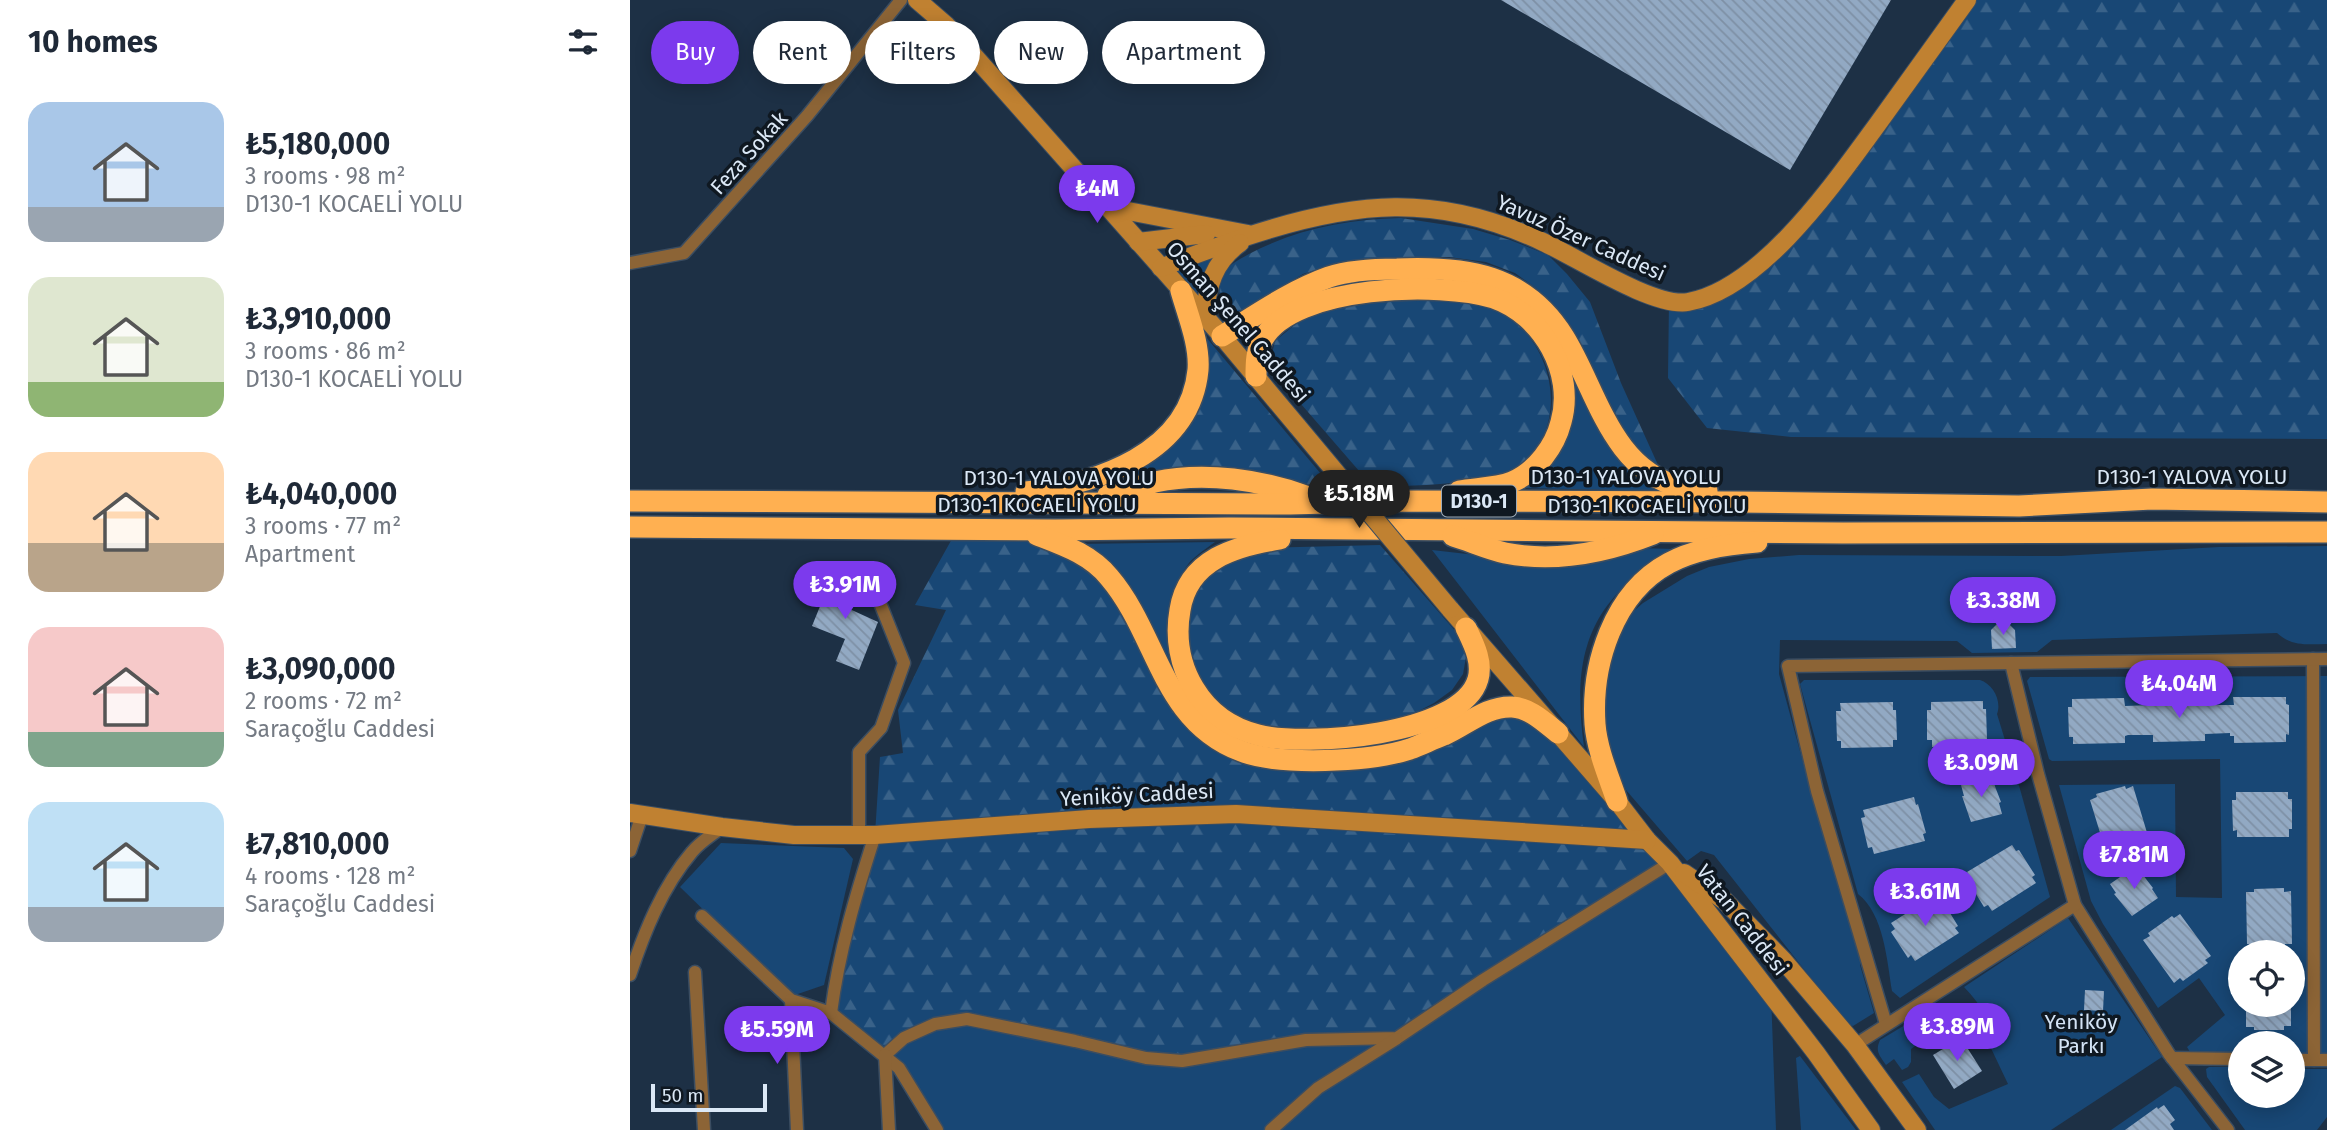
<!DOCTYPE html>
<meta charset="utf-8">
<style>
:root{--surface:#fff;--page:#f2f2f3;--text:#1f2937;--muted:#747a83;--accent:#7c3aed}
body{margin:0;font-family:"Fira Sans",sans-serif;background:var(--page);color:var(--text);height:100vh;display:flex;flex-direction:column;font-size:26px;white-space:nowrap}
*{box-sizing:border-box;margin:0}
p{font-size:23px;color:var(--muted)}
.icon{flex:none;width:38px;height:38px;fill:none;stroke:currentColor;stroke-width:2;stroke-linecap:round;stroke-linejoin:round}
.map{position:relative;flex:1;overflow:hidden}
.details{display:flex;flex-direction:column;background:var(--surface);width:630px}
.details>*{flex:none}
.hud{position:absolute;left:21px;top:21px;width:665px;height:63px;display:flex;gap:14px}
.fabs{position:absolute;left:1598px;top:940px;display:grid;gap:14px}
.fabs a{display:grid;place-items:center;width:77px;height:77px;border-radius:50%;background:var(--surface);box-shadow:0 4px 18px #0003;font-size:35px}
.scale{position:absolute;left:21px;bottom:18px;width:116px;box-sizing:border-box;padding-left:7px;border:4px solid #dbe8f6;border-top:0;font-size:19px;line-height:24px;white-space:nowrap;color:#dbe8f6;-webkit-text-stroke:5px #0f1821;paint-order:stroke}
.price{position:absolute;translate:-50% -60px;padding:0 16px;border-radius:24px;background:var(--accent);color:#fff;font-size:23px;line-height:46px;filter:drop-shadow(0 2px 4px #0008)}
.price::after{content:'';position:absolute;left:50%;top:42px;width:21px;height:16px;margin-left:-10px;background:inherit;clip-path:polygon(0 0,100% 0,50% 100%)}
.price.selected{background:#222;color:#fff}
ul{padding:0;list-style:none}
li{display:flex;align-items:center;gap:21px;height:175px;padding:0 28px}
li span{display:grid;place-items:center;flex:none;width:196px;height:140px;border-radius:21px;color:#555}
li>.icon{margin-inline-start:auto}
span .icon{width:84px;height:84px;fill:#fffc;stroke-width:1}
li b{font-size:30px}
h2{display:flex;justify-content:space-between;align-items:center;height:84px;padding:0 28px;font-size:30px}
.chip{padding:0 24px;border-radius:32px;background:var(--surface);box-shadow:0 4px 18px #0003;font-size:24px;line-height:63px}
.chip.selected{background:var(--accent);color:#fff}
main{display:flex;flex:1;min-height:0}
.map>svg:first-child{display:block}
</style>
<main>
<section class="details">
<h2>10 homes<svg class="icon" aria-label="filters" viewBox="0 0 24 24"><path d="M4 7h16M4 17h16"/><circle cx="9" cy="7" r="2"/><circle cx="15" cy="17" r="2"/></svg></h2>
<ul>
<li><span style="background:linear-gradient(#a9c7e8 75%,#9aa5b1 0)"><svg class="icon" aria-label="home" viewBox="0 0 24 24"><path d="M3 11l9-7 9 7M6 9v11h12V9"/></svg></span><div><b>₺5,180,000</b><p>3 rooms · 98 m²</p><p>D130-1 KOCAELİ YOLU</p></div></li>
<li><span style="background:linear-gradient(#dfe7d0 75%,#8fb573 0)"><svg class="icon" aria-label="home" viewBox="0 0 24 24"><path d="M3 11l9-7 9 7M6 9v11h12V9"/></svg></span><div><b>₺3,910,000</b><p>3 rooms · 86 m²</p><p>D130-1 KOCAELİ YOLU</p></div></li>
<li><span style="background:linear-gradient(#ffd9b3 65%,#b9a48a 0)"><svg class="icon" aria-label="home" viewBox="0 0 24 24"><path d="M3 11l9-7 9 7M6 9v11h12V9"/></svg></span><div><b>₺4,040,000</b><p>3 rooms · 77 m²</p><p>Apartment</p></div></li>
<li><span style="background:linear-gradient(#f6c9c9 75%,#7fa58c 0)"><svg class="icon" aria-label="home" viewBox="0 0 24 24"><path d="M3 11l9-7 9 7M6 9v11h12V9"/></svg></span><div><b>₺3,090,000</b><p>2 rooms · 72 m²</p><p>Saraçoğlu Caddesi</p></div></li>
<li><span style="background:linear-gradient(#bfe0f5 75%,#9aa5b1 0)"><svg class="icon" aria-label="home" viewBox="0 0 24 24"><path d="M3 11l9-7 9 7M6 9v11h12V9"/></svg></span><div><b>₺7,810,000</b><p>4 rooms · 128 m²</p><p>Saraçoğlu Caddesi</p></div></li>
</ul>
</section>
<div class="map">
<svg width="1697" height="1130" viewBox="0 0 1697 1130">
<defs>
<pattern id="forest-firs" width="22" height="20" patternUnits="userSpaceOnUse" patternTransform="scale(1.75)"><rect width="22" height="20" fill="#184775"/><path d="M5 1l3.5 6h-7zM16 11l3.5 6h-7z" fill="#396289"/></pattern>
<pattern id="building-back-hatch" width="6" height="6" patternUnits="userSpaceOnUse" patternTransform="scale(1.75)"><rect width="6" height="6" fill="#92a9c3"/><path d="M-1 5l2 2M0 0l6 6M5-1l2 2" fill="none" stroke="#7e90a5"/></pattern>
</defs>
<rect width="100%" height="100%" fill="#1d3045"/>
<g fill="#184775" fill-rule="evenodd">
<path d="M583,255L585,257C576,269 573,286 566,294L547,270Z"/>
<path d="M932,350L997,465L1030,491L891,488L924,455Z"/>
<path d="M585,542C577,548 566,555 559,563C537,592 533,631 541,665L447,544Z"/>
<path d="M1697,546V644C1678,644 1662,647 1647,633L1422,640L1407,652L1342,653L1327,641L1150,640L1149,674L1182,795L1232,953L1230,965L1244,1013L1223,1026L1217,1024L1084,855L1071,851L1057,861L996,790L983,761L972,730L975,664L999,615L1013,603L1057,576L1079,567L1119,559L1169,555L1431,556L1589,547Z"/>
<path d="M1006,548L1046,549C960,598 941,651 954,747L802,550L925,564Z"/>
<path d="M1697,676V1055L1663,1054L1662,1043H1610V1053L1560,1052L1557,1047L1595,1015L1569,978L1528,1008L1473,924L1461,901L1429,785L1545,784L1546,897L1592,898L1590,759L1422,761L1419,759L1397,681L1400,677ZM1610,952H1662V1004H1610Z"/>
<path d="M1174,680H1350C1363,684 1372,701 1367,714L1390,789L1420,897L1270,998L1262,991C1257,961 1254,914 1228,894L1170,684Z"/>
<path d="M91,843L214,848L223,859L194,985L162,996L50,887Z"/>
<path d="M1040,863L1141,994L1146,1130H307L255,1055L305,1024Z"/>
<path d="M1438,918L1532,1057L1421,1130H1305L1272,1082L1289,1074L1304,1097L1319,1109L1378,1084L1359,1044L1368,1039C1359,1020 1349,1002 1334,987Z"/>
<path d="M1307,1006L1313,1019L1311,1027L1281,1049V1062L1278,1067L1272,1070L1264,1059L1256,1065C1249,1055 1245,1051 1250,1040Z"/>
<path d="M1170,1056L1226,1130H1171L1166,1058Z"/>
<path d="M1579,1067H1610V1096H1662L1663,1069H1697V1117L1687,1130H1615L1577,1077L1576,1069Z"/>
<path d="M1545,1086L1550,1088L1582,1130H1481Z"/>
</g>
<g fill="url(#forest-firs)">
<path d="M1337,0H1697V439L1161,437L1077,428L1038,378L1039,302H1057L1138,257Z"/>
<path d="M771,218L843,229L880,240L918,255L937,274L960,302L991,383L1028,465L1012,455L994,437L934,318L907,289L885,273L856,262L819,257H778L707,263L673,274L609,313L600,311L589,300C590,293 589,284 591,278C595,266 609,260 619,254C667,229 717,219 771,218Z"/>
<path d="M820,298C842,303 866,306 884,321C932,361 937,444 876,474C869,478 858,478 850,479C815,485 779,486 743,487L639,367L645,341L672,319L728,300Z"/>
<path d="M575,336L696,480L698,485L685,486L639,478L457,488L547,438L563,419L569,393Z"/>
<path d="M327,530H395L463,561L523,656L612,752L737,757L896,709L1040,863L767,1038H728L552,1061L368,1026L305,1024L255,1055L201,1013L245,835L250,757L273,753L268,710L316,610L285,605Z"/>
<path d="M750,545L827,633L836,657L833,674L822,690L804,703L779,716L745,725L665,729L630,725L600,713L577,689L564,669L557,643L562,592L580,571L635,548Z"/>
</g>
<g fill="url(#building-back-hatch)">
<path d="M871,0H1261L1160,170Z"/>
<path d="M206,567L226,575L213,606L248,622L229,670L206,661L215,639L182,626Z"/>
<path d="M1368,623H1378L1385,630L1386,648L1362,649L1361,630Z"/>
<path d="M1574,696V704L1577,705H1604L1603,697H1656V704L1659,705V735L1656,734V742L1604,743V736H1600V733L1575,734V741L1523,742V735H1498L1495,736V743L1443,744V737H1439L1438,707H1442V699L1494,698L1495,706L1522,705V697Z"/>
<path d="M1353,701V709H1356L1357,739H1354V746L1302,747V740H1297V710H1301V702Z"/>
<path d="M1263,702V710H1266L1267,740H1263V747L1211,748V741H1207L1206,711H1211L1210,703Z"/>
<path d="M1361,776L1371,802L1369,803L1372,814L1341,822L1332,796H1334L1331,785Z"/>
<path d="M1495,786L1496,789L1503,786L1518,836L1512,838L1513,842L1483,851L1482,847L1475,849L1460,800L1467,797L1466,794Z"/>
<path d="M1606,792H1658V799H1662V829H1659V837H1607V830L1603,831L1602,800H1606Z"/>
<path d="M1284,797L1286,805L1288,804L1296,833L1293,834L1295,841L1244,854L1242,847L1238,848L1231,818L1235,817L1233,810Z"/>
<path d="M1382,845L1386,851L1389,850L1405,875L1402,877L1406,883L1362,911L1358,905L1354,907L1338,881L1342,879L1337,872Z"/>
<path d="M1506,866L1523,888L1522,889L1528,898L1502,916L1484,894L1486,893L1480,884Z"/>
<path d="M1654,888V892L1661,891L1662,944H1655V948H1624V944H1617L1616,892H1624V889Z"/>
<path d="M1305,895L1309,902L1312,900L1328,926L1325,928L1329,933L1285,961L1281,955L1278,958L1261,932L1265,929L1261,923Z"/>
<path d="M1550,914L1581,956L1575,960L1578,963L1553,981L1550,978L1544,983L1513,940L1520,936L1518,933L1542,916L1544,918Z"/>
<path d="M1455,990L1474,991L1473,1011L1454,1010Z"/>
<path d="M1616,1004H1654V1007H1661V1026H1654V1030H1624V1027H1616Z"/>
<path d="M1331,1038L1352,1071L1324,1089L1303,1055Z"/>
<path d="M1534,1105L1545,1120L1540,1124L1544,1130H1495L1527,1107L1528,1109Z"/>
</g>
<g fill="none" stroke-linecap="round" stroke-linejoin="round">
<defs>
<g id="street">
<path d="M0,263L54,253L177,116L271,0"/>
<path d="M1683,659L1684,1060"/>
<path d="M1381,663L1408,774L1445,905L1539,1054L1598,1130"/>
<path d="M229,835V752L251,728L274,663L246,593"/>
<path d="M0,851L12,815"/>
<path d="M72,916L161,1000L201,1013L269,1068L307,1130"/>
<path d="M65,972L74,1130"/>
<path d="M0,975C14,933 32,887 62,852C70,842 82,835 92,827"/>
<path d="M161,1000L167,1130"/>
<path d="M201,1013C209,951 226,894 245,835"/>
<path d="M1256,1024L1187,791L1158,666L1697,659"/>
<path d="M1225,1045L1445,905"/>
<path d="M255,1055L274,1038L305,1024L337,1019L445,1041L516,1058L552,1061L676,1040L767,1038L853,980L1040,863"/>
<path d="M255,1055L259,1130"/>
<path d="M1542,1058L1610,1059"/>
<path d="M1662,1060H1697"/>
<path d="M641,1130L688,1088L766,1039"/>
</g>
<g id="secondary">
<path d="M287,0L316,25L338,49L592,336L668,427"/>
<path d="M477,207L618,234"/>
<path d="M508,242L576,234"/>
<path d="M531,268C559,256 587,247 615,237C723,201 807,192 913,242C946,257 1024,308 1058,302C1132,289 1205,182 1247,125C1277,83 1307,42 1337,0"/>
<path d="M574,316C578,286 583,262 610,243"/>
<path d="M820,609L987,801L1017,840L1040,863L1186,1053L1241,1130"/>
<path d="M0,813L92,827L164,835H245L459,819L606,814L1017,840"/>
<path d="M1054,873L1095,901L1153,960L1225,1045L1287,1130"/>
</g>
<g id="highway">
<path d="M592,336C626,315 660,291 699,277C720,270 745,269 767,269C836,266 895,274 934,337C967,390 981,470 1051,487C1059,489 1068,489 1077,491"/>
<path d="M626,376C626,364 626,350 633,339C663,285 811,281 864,298C913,315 945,373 931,422C925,446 906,472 882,482C867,488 846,488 829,491"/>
<path d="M396,492C466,484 560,454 568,370C570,344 558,316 551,291"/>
<path d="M478,495C493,492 509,486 525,482C575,471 632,480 679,497"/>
<path d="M0,501L660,504L772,501L1107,502L1389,506L1522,499L1697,502"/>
<path d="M0,527L425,530L599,528L1213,533L1697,532"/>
<path d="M407,535C433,545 460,554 479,577C528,634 531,721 611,751C649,766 741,762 780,749C791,745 803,739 814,735C837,725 856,706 882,707C900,708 914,722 928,733"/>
<path d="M823,536C840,541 857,549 875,553C925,563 975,553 1023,534"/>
<path d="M650,539C606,546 558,559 550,610C540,666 571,721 628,735C675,747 832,736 848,679C853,661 843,643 836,628"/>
<path d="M987,801C979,777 967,750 965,724C961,665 983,593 1039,563C1065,549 1099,544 1127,542"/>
</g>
</defs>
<use href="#street" stroke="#3b4d61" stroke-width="15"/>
<use href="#secondary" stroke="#3b4d61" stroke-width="20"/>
<use href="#highway" stroke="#3b4d61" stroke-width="24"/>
<use href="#street" stroke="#8c6436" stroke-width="12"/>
<use href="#secondary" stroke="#c08131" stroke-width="18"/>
<use href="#highway" stroke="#ffb051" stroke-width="21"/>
<defs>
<path id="secondary-bridge" d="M668,427L820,609"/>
</defs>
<use href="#secondary-bridge" stroke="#3b4d61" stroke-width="20" stroke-linecap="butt"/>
<use href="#secondary-bridge" stroke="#c08131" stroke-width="18"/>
</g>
<g text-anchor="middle" stroke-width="7" stroke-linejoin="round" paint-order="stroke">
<rect fill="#0f1821" stroke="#9eaab6" stroke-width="2" x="812" y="485.5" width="74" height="31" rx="5"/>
<g font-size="19" font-weight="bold" fill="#dbe8f6">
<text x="849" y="508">D130-1</text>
</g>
<g font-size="21" fill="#dbe8f6" stroke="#0f1821">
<text transform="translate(119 153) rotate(-48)" y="7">Feza Sokak</text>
<text transform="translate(951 238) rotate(24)" y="7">Yavuz Özer Caddesi</text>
<text transform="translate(608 322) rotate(49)" y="7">Osman Şenel Caddesi</text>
<text x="996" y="484">D130-1 YALOVA YOLU</text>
<text x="1562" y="484">D130-1 YALOVA YOLU</text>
<text x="429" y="485">D130-1 YALOVA YOLU</text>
<text x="407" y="512">D130-1 KOCAELİ YOLU</text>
<text x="1017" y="513">D130-1 KOCAELİ YOLU</text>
<text transform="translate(507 795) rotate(-3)" y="7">Yeniköy Caddesi</text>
<text transform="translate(1112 920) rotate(52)" y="7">Vatan Caddesi</text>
</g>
<g font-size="21" fill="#d3e3f5" stroke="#0f1821">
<text x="1451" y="1029">Yeniköy<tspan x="1451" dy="24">Parkı</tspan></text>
</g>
</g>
</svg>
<div class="fabs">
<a><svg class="icon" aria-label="locate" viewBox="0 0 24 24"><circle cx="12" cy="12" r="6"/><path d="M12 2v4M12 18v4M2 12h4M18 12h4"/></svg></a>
<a><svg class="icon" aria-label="layers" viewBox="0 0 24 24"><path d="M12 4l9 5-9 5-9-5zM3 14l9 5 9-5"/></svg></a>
</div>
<div class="scale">50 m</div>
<b class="price" style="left:467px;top:225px">₺4M</b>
<b class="price selected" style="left:729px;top:530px">₺5.18M</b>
<b class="price" style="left:215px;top:621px">₺3.91M</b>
<b class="price" style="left:1373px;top:637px">₺3.38M</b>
<b class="price" style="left:1549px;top:720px">₺4.04M</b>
<b class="price" style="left:1351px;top:799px">₺3.09M</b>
<b class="price" style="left:1504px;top:891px">₺7.81M</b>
<b class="price" style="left:1295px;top:928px">₺3.61M</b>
<b class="price" style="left:1327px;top:1063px">₺3.89M</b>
<b class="price" style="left:147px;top:1066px">₺5.59M</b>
<div class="hud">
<a class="chip selected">Buy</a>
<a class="chip">Rent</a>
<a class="chip">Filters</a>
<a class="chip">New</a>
<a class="chip">Apartment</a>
</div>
</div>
</main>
